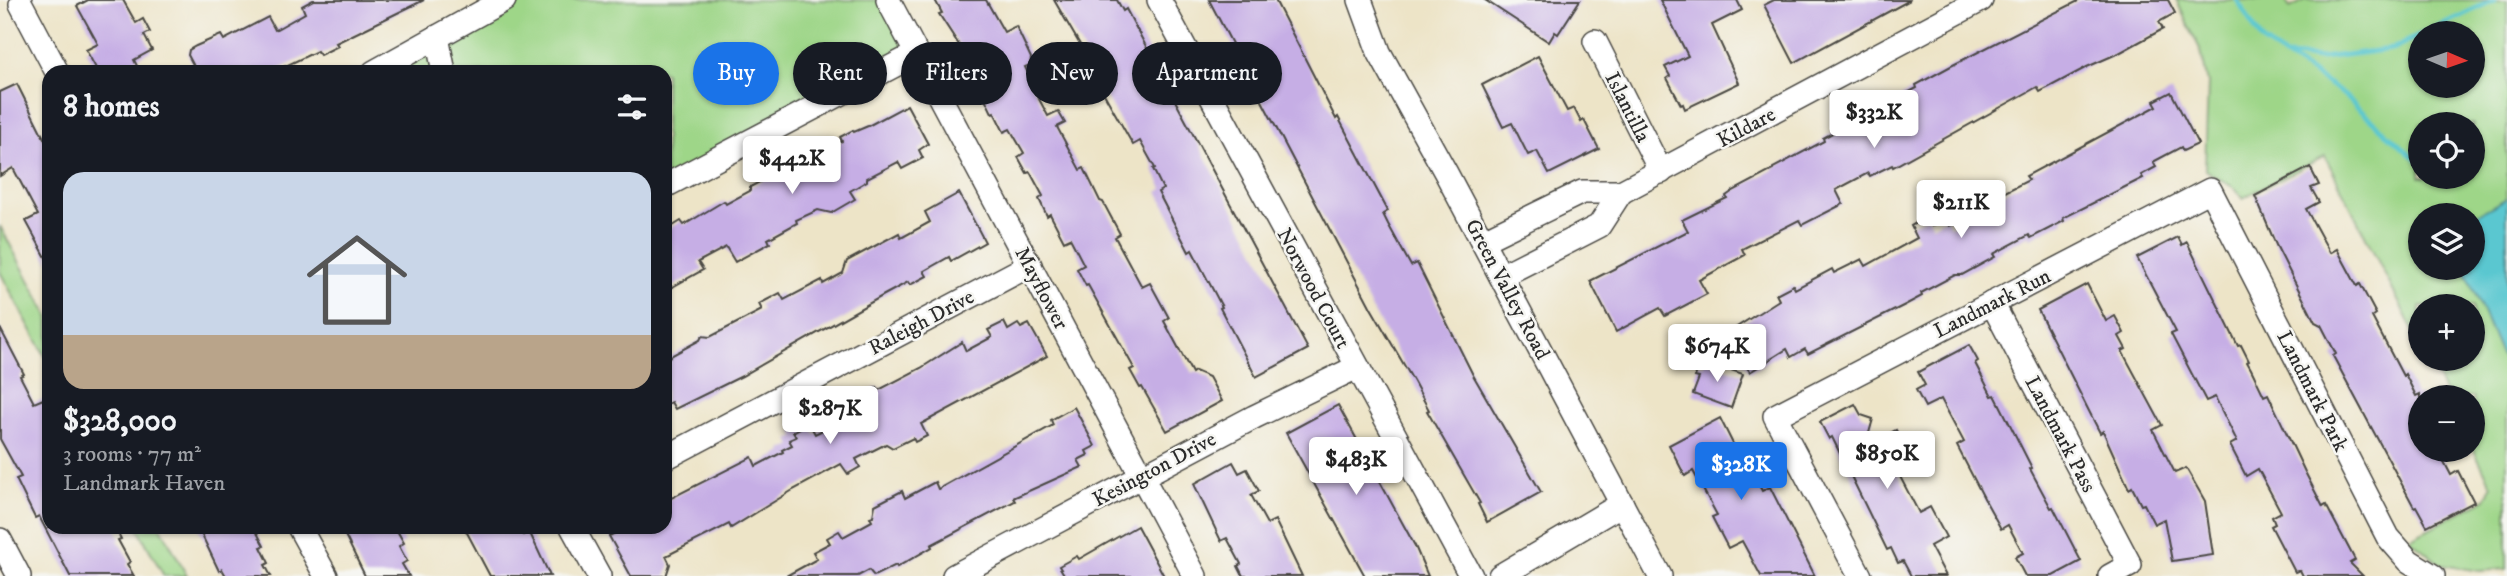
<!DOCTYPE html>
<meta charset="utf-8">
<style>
:root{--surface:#171b24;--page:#20242c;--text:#f1f3f6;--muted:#9ea1a6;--accent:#1a73e8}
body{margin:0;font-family:"IM FELL DW Pica",serif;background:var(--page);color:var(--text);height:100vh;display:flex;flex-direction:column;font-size:26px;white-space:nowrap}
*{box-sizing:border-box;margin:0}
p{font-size:23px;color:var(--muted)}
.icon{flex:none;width:38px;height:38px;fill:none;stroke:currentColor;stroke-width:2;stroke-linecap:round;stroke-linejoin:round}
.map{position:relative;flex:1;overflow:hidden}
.drawer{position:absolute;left:42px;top:65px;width:630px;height:469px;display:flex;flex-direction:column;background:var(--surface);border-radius:21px;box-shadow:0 2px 5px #0004}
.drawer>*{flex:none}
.top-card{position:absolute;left:693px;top:42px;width:665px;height:63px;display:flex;gap:14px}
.needle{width:46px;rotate:92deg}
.buttons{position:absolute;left:2408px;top:21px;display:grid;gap:14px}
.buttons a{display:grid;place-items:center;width:77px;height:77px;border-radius:50%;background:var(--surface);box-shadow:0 2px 5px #0004;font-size:35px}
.price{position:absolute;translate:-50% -60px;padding:0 16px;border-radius:7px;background:#fff;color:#222;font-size:23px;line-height:46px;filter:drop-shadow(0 2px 4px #0008)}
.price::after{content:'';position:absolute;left:50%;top:42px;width:21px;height:16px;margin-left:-10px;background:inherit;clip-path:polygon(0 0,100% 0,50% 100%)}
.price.on{background:var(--accent);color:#fff}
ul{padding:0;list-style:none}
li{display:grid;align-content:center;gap:14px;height:371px;padding:0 21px}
li span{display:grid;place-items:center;height:217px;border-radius:21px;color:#555}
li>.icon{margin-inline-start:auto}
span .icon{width:126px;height:126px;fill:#fffc;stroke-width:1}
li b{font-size:30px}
h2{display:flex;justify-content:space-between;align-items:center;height:84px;padding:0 21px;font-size:30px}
.tag{padding:0 24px;border-radius:32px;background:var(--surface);box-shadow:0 2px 5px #0004;font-size:24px;line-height:63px}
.tag.on{background:var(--accent);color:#fff}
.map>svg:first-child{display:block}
</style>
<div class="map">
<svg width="2507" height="576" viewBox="0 0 2507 576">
<rect width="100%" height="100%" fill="#f6f6f2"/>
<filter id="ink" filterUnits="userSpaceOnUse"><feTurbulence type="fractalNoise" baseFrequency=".0143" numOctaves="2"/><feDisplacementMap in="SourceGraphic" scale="14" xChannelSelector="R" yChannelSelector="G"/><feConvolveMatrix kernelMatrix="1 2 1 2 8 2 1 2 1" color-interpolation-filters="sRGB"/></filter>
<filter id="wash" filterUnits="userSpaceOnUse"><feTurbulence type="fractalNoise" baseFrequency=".00686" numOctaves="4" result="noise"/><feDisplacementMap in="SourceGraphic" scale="28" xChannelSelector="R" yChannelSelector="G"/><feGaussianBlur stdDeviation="1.57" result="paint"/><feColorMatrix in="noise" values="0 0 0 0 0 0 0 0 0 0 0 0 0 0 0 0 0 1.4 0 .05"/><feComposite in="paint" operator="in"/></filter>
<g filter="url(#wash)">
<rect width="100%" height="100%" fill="#ede4c7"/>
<g fill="#9ed688" stroke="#64805a" stroke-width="2" fill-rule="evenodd">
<path d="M506,0H888L916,54L665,186V72H374Z"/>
<path d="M2176,0H2285L2290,8L2305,0H2507V569L2480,571L2442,565L2409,539L2486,499L2492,486L2473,448V397H2447L2428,359H2473V306H2420V344L2325,156L2243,198L2236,189L2205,170L2208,83L2201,51ZM2420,33H2473V86H2420ZM2420,124H2473V177H2420ZM2420,215H2473V268H2420Z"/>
<path d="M0,226L49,317V363L0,272Z"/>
<path d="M137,527H161L187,576H164Z"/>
</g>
<path fill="#5ac7d0" stroke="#42797e" stroke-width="2" d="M2507,198V368L2464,268H2473V217Z"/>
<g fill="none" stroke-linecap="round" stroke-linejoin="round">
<g stroke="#5ac7d0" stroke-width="5">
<path d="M2237,0L2263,42L2338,90L2420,163"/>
<path d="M2424,33L2494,0"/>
<path d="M2284,56L2321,58L2392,49L2420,35"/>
</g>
</g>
<g id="blocks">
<g fill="#c6aee5">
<path d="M88,0H123L136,23L143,19L150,32L144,35L152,50L134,60L140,72H98L86,50L98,44L77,6Z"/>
<path d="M313,0H424L336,43L338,46L320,55L317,51L273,72H197L188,55L189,50L196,46L221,35L224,40L268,17L275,30L305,13L302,6Z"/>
<path d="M935,0H986L1004,32L1016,26L1031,58L1030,65L1025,67L1032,82V86L1048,116L1058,111L1065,123L1057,127L1080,170L1084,168L1100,201L1103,202L1120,234L1115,237L1142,287L1150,283L1169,318L1164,321L1192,373L1195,371L1209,377L1222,401L1167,431L1142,387L1140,388L1130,370L1134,368L1088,285L1086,286L1077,269L1084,265L1070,238L1064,241L1050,214L1047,216L1039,199L1043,196L1030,172L1027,173L1018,157L1024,153L1010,129L1004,132L994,112L992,113L961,48L939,14L942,13Z"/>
<path d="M1054,0H1117L1123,11L1126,9L1308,349L1256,377L1220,308L1222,307L1192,250L1189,252L1158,192L1163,189L1153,169L1155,168L1140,141L1133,145L1094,76L1097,74Z"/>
<path d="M1209,0H1275L1336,119L1338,117L1388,211L1383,214L1388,224L1411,266L1417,263L1473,375L1541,492L1487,522L1478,504L1480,503L1427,411L1429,410L1414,382L1371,308Z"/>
<path d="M1485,0H1580L1558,34L1555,32L1549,42Z"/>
<path d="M1660,0H1737L1742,10L1712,25L1739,83L1685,109L1683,104L1681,105L1667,78L1670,76L1665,67L1688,56Z"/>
<path d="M1774,0H1910L1794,63L1764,5Z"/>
<path d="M2080,0H2168L2175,13L2159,22L2163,29L2119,53L2087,67L2040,92L2037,87L1893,167L1892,165L1870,176L1868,173L1836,190L1843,204L1802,225L1799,220L1742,249L1745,255L1699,280L1707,294L1665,316L1660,308L1616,332L1590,281L1688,231L1682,220L1727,198L1726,196L1733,191L1773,170V168L1824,141L1823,138L1840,129L1839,127L1856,118L1857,119L1917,88L1916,85L1951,66Z"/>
<path d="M1538,56L1567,111L1574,108L1581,122L1584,120L1599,149L1549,174L1537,151L1528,155L1512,123L1503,127L1482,85Z"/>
<path d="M17,84L49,148V263L26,221L38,215L13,168L0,176V92Z"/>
<path d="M2171,92L2198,144L2183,151L2181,147L2153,162L2156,167L2141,175L2143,178L2063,218L2064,221L2031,238L2029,235L1993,254L1995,257L1962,275H1955L1921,293L1922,296L1905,305L1808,354L1805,349L1791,357L1787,349L1750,372L1728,339L1734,334L1732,330L1779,300L1776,294L1793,285L1795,289L1832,269L1834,273L1862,259L1866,266L1917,238L1911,226L1928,216L1932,226L1946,218L1950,226L2003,203L1999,195L2029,180L2026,176L2157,106L2154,101Z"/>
<path d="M907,105L928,144L919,150L923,158L902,169L898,162L867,178V181L850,191L855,199L831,213L818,210L796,220L797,223L768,239L770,243L735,262L726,247L698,262L703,270L665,291V231L681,221L684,225L724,201L726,204L750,191V187L807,157L812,166L837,152L834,145L842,141L840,137L853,130L854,132L868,126Z"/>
<path d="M2310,167L2319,185L2311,188L2319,202L2306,209L2330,253L2337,249L2357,286L2360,284L2376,314L2372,317L2403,376L2405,374L2416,396L2420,394V450H2438L2451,475L2458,471L2474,502L2427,526L2416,506L2414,507L2333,356L2336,354L2321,325L2315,322L2276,245L2255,196Z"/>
<path d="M959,193L985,242L951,261L949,257L924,271L927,276L910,285L908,282L884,295L742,376L675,409L671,402L665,405V359L700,340L702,336L710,337L762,310L759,304L780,293L784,300L822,280L823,284L843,273L847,261L899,233L901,238L930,222L925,212Z"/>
<path d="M2178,237L2182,245L2187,242L2238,346L2241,345L2249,361L2247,362L2251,369L2264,396L2268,394L2305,472L2323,507L2326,505L2355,560L2350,563L2363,576H2303L2300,570L2295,572L2271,526L2275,524L2272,517L2281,512L2258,469L2246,476L2230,445L2237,441L2215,397L2206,401L2171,334L2176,332L2137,258Z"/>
<path d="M2087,284L2106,321L2115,316L2124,333L2119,336L2126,349L2122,351L2162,425L2153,430L2175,473L2186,468L2205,501L2213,555L2172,561L2164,519L2154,524L2144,504L2141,505L2132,487L2129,489L2103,431L2100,433L2038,310Z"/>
<path d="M1004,322L1008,330L1018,324L1021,328L1029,324L1047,356L921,424L927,436L915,442L913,438L893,448L886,444L856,459L860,467L848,474L841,464L793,490L731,528L729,524L666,556L670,564L666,576H631L609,536L628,527H665V501L752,457L756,466L783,452L782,450L792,445L789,440L796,437L793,432L809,423L815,434L843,420L839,412L861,399L860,396L877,387L879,390L921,368L962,342L966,351L992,337L988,330Z"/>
<path d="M0,328L24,374L20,376L34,403L43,399L49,411V527H115L121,539L118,540L130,562L127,564L134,576H70L39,516L35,518L16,479L21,477L0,439Z"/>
<path d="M1969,345L1978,361L1975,363L1992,396L1995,395L2032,468L2030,469L2051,508L2053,507L2081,561L2053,576H2025L2015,557L2023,553L2008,525L2001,529L1985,500L1957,446L1964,442L1941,399L1925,407L1916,390L1925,385L1918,372Z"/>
<path d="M1705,361L1743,374L1731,408L1693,394L1699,378L1695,377L1699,364L1704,366Z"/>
<path d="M1855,404L1861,415L1873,419L1865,447L1896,430L1900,438L1912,461L1896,469L1919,513L1930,507L1946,537L1930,546L1946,576H1911L1903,561L1898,563L1891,548L1887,550L1832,437L1829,439L1820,422Z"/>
<path d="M1338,405L1415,546L1428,576H1365L1286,433Z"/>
<path d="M1074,407L1095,446L1086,451L1088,455L1078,460L1082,467L1013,498L1015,501L931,545L932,547L897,567L896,565L874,576L869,570L858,576H786L817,559L813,552L830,543L827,538L839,531L843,537L872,521L870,517L873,516L875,505L902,491L905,498L935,482L938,489L1053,425L1051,420Z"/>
<path d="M1720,418L1739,456L1743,454L1762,491L1770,487L1815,576H1761L1742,541L1728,548L1712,517L1717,515L1693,471L1685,476L1669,445Z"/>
<path d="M1233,462L1239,473L1247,469L1259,491L1251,495L1267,524L1275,520L1302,576H1243L1238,566L1241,564L1227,538L1221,541L1194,484Z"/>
<path d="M1137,526L1164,576H1065L1059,566L1077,556L1079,559Z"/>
<path d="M198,527H254L264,546L261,547L269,563L265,565L271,576H226L222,569L219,571Z"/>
<path d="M341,527H395L404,543L399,546L407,561L402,564L409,576H365Z"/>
<path d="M464,527H519L523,535L529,531L550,576H490Z"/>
</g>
</g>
</g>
<g filter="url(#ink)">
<use href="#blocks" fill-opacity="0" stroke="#484742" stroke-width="2"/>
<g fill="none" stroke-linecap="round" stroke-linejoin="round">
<defs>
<g id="minor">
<path d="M888,0L1195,576"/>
<path d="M1159,0L1471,576"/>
<path d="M1360,0L1379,52L1446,173L1660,576"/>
<path d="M21,4L57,72"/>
<path d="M437,37L444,72"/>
<path d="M1595,41L1661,172"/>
<path d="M374,72L504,0"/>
<path d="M665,186L916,54"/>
<path d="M1482,241L1582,192H1621L1981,0"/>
<path d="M1501,276L1599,226L1621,192"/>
<path d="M1992,303L2130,565L2110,576"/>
<path d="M665,458L1030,265"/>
<path d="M299,527L326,576"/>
<path d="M572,527L599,576"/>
<path d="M0,540L19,576"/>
<path d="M954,576L1254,417L1357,367"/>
<path d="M1500,576L1622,504"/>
<path d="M1860,576L1775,416L2210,190L2388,537L2409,561L2433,576"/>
</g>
</defs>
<use href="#minor" stroke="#484742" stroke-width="26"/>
<use href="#minor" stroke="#fff" stroke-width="23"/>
</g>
</g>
<g text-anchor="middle" stroke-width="5" stroke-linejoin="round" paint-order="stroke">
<g font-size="21" fill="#2b2b2b" stroke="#f6f6f2">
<text transform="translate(1628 107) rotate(63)" y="7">Islantilla</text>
<text transform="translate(1746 127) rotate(-28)" y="7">Kildare</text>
<text transform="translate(1042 288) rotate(62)" y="7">Mayflower</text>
<text transform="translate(1314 288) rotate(62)" y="7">Norwood Court</text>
<text transform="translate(1508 289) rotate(62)" y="7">Green Valley Road</text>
<text transform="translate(1992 303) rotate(-27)" y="7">Landmark Run</text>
<text transform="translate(921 322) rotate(-28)" y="7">Raleigh Drive</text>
<text transform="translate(2313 391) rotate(63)" y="7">Landmark Park</text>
<text transform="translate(2061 434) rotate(62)" y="7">Landmark Pass</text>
<text transform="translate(1154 469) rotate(-28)" y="7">Kesington Drive</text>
</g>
</g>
</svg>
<div class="buttons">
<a><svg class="needle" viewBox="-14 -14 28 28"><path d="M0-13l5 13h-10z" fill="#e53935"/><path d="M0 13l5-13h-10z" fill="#9ea1a6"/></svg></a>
<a><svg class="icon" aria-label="locate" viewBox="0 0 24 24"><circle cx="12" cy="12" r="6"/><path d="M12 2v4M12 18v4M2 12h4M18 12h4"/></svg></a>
<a><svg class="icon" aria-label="layers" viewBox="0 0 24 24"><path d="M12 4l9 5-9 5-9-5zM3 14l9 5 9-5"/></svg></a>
<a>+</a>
<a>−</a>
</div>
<b class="price" style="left:1874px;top:150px">$332K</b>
<b class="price" style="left:792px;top:196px">$442K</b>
<b class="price" style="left:1961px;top:240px">$211K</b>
<b class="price" style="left:1717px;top:384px">$674K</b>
<b class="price" style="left:830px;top:446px">$287K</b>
<b class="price" style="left:1887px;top:491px">$850K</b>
<b class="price" style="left:1356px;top:497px">$483K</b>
<b class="price on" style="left:1741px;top:502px">$328K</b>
<div class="top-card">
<a class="tag on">Buy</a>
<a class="tag">Rent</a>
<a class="tag">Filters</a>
<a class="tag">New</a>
<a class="tag">Apartment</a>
</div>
<section class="drawer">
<h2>8 homes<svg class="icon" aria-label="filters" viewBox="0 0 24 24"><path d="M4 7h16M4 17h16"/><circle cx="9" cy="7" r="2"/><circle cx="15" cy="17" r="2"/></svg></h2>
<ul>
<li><span style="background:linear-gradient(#c9d6e8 75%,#b9a48a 0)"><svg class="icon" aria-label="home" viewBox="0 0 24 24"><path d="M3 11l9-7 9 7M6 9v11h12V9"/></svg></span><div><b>$328,000</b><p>3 rooms · 77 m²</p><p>Landmark Haven</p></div></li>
</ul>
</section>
</div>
